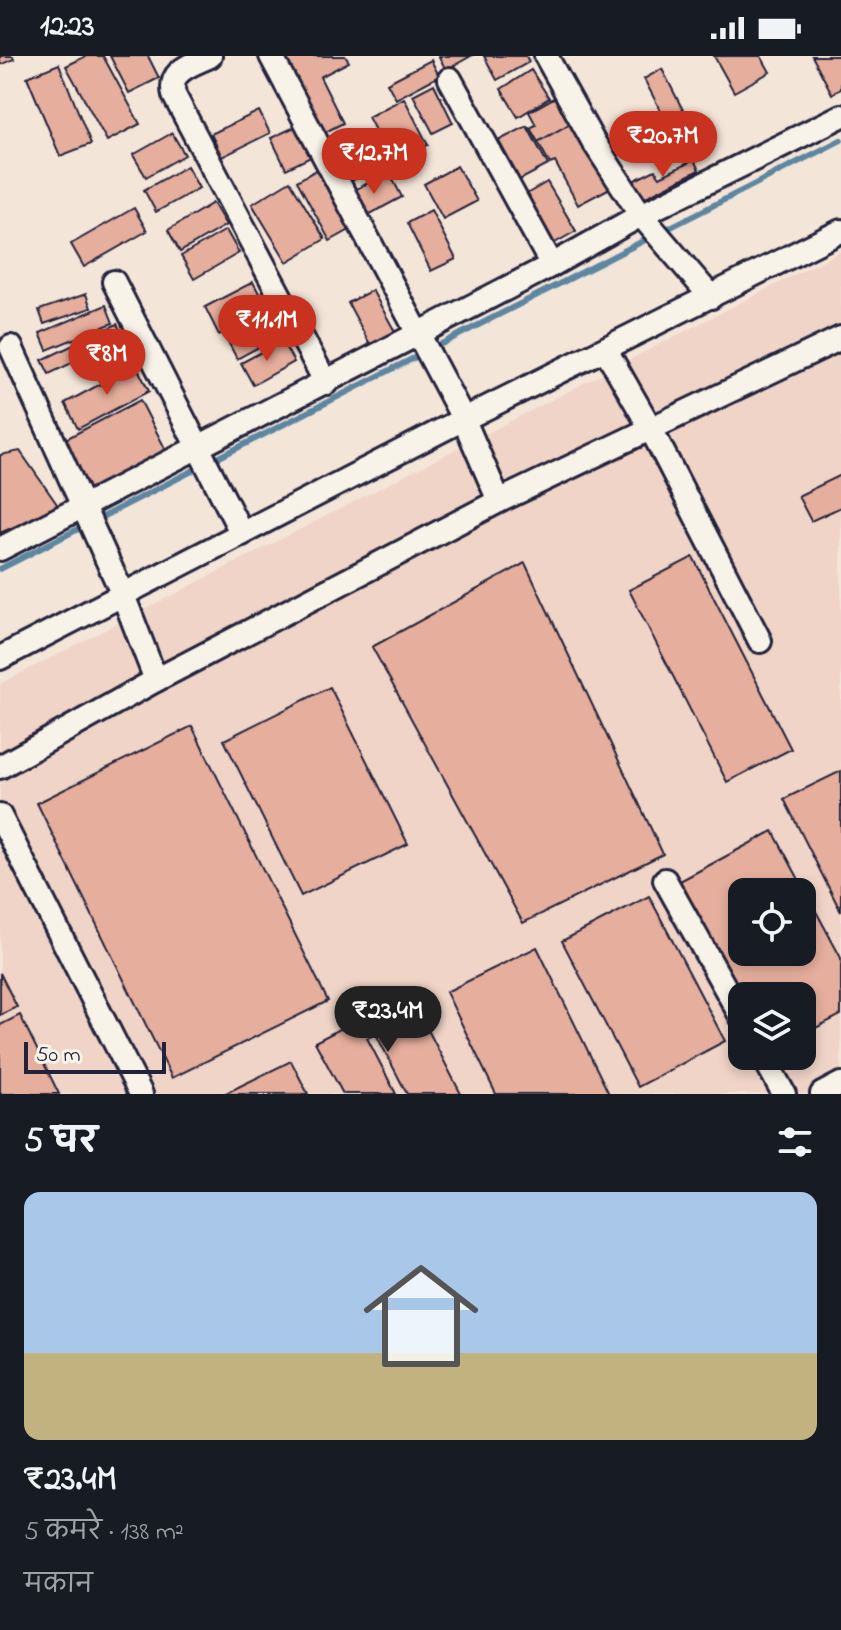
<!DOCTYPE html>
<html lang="hi">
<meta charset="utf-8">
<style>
:root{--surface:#171b24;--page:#242831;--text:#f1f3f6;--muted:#9ea1a6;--accent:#c8321e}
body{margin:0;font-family:"Indie Flower","Playpen Sans Deva",sans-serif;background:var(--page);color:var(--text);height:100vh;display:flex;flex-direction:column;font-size:30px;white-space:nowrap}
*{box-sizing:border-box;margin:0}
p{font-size:26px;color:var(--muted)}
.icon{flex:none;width:44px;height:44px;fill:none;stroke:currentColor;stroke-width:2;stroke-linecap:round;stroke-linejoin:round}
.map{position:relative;height:1038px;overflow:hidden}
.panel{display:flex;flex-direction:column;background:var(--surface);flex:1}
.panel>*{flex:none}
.tools{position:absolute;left:728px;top:822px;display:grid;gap:16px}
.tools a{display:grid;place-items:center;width:88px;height:88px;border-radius:16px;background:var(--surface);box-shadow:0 4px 12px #0003;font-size:40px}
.scale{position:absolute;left:24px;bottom:20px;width:142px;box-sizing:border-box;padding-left:8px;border:4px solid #22223b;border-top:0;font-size:22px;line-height:28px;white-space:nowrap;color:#22223b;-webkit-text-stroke:6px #f7f3e8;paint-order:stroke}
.price{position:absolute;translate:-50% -68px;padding:0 18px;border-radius:28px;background:var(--accent);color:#fff;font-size:26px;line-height:52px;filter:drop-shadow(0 2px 4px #0008)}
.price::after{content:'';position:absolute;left:50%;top:48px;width:24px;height:18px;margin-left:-12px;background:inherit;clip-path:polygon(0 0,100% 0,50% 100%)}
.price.on{background:#222;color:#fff}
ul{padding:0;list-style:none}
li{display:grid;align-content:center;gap:16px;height:424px;padding:0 24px}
li span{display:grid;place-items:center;height:248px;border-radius:16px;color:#555}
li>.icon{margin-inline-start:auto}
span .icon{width:144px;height:144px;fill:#fffc;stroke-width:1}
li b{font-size:34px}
h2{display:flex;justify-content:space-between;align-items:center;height:96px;padding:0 24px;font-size:34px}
.status{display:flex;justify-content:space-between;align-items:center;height:56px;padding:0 40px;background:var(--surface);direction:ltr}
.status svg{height:22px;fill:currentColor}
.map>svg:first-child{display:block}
</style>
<div class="status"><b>12:23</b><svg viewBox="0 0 49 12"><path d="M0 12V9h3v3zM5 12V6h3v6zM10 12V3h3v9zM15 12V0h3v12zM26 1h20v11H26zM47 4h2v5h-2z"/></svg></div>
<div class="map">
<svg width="841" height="1038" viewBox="0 0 841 1038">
<rect width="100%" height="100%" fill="#f4e5d9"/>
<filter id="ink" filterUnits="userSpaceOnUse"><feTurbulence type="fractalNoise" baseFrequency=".0125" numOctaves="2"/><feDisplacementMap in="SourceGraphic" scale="16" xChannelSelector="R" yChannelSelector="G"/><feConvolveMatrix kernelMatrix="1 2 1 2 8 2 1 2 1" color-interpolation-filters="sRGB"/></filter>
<g filter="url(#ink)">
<path fill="#f0d4c7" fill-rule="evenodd" d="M841,195V1038H0V628ZM742,836H802V896H742ZM742,940H802V1000H742Z"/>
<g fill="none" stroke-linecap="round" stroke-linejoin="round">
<g stroke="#5d86a1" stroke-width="6">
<path d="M663,175L841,84"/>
<path d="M96,464L653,180"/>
<path d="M0,513L86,469"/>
</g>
</g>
<g fill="#e6ae9d" stroke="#22223b" stroke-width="2" fill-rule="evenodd">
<path d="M0,0H13L14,3L0,9Z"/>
<path d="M86,0H103L140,68L107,85L66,10Z"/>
<path d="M110,0H148L159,22L129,37Z"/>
<path d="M278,0H345L349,6L320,21L343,67L318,80Z"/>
<path d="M441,0H471L446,14L439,1Z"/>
<path d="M484,0H526L529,6L497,24Z"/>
<path d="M714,0H761L770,16L734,36Z"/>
<path d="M812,0H841V33L832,38Z"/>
<path d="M431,4L439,20L396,43L387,27Z"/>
<path d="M59,8L91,88L60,100L27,21Z"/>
<path d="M662,13L684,56L666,65L644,23Z"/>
<path d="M531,14L549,42L518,61L501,33Z"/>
<path d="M434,28L453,67L433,77L413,39Z"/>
<path d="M559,39L573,66L538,86L530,72L536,69L529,56Z"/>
<path d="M404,42L428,89L392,107L368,61Z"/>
<path d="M259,55L270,77L222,101L211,78Z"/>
<path d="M573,66L610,132L578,149L555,106L550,108L538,86Z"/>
<path d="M301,68L315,99L286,113L271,82Z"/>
<path d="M527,70L548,109L516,126L496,86Z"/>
<path d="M172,77L185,99L146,121L133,99Z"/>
<path d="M348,81L367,117L346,128L327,91Z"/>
<path d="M694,104L699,114L642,143L633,125L655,114L660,121Z"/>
<path d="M187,110L199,132L156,156L144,134Z"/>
<path d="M457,110L477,145L443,163L424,128Z"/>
<path d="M320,112L353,172L330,185L297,125Z"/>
<path d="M389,116L402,141L359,164L345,139Z"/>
<path d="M290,125L325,183L287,206L252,148Z"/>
<path d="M547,126L576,175L546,192L518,143Z"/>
<path d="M213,147L226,169L180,196L168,174Z"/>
<path d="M134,152L147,175L84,211L71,188Z"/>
<path d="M431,154L456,203L431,215L407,167Z"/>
<path d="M226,174L239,197L194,223L181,200Z"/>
<path d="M253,226L268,254L219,279L205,251Z"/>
<path d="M372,234L398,281L373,294L348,247Z"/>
<path d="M86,238L91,252L44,268L39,254Z"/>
<path d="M106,249L113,267L47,294L40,277Z"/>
<path d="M268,256L281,279L237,303L225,280Z"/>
<path d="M117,268L124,282L49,318L42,304Z"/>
<path d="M282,285L294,306L253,329L241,307Z"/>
<path d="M136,309L149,335L78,373L65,347Z"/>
<path d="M140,344L168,398L88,440L60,386Z"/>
<path d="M20,395L59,451L0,477V399Z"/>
<path d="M841,419V451L811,465L798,440Z"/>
<path d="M693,501L791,693L727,726L629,534Z"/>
<path d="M525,507L663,798L523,867L372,591Z"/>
<path d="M330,631L408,788L301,840L224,684Z"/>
<path d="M192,670L328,945L172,1022L37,747Z"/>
<path d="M841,715V856L784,743Z"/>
<path d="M773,775L841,902V959L802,979V940L742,942L680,825ZM742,836H802V896H742Z"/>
<path d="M649,840L725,985L638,1031L562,885Z"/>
<path d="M537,891L609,1038H496L446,936Z"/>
<path d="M0,917L17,951L0,959Z"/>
<path d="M409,937L461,1038H407L376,978L367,982L396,1038H343L315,986Z"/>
<path d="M20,959L59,1038H0V969Z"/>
<path d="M291,1005L308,1038H224Z"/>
</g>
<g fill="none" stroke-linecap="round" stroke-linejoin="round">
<defs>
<g id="minor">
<path d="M210,0C191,9 168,14 174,39L326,327"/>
<path d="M271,0L464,364L499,445"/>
<path d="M546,0L593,85L641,159L711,241"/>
<path d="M450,23L552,209"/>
<path d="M114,226L242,478"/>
<path d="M11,291L123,539L156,624"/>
<path d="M606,294L651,373L760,585"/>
<path d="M0,493L552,209L641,159L841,60"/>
<path d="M0,602L446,372L841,175"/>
<path d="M0,711L156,624L499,445L841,282"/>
<path d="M0,760L141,1038"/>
<path d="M665,824L742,962"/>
<path d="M763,1000L784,1038"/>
<path d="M822,1038L841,1028"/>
</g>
</defs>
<use href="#minor" stroke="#22223b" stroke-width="28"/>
<use href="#minor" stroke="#f7f3e8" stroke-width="22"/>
</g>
</g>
</svg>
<div class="tools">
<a><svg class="icon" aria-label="locate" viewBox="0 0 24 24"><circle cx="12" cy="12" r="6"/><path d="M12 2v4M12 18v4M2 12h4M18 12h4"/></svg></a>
<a><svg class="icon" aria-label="layers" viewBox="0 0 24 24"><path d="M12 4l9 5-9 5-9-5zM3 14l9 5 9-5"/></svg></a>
</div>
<div class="scale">50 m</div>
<b class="price" style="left:663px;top:123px">₹20.7M</b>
<b class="price" style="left:374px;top:140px">₹12.7M</b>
<b class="price" style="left:267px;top:307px">₹11.1M</b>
<b class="price" style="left:107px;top:341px">₹8M</b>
<b class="price on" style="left:388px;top:998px">₹23.4M</b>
</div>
<section class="panel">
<h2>5 घर<svg class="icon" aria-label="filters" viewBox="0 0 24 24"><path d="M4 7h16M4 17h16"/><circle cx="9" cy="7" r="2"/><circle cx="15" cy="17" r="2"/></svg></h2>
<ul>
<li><span style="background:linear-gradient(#a9c7e8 65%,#c2b280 0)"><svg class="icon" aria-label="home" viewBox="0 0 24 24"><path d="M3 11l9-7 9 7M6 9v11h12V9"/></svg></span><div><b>₹23.4M</b><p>5 कमरे · 138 m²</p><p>मकान</p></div></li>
</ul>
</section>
